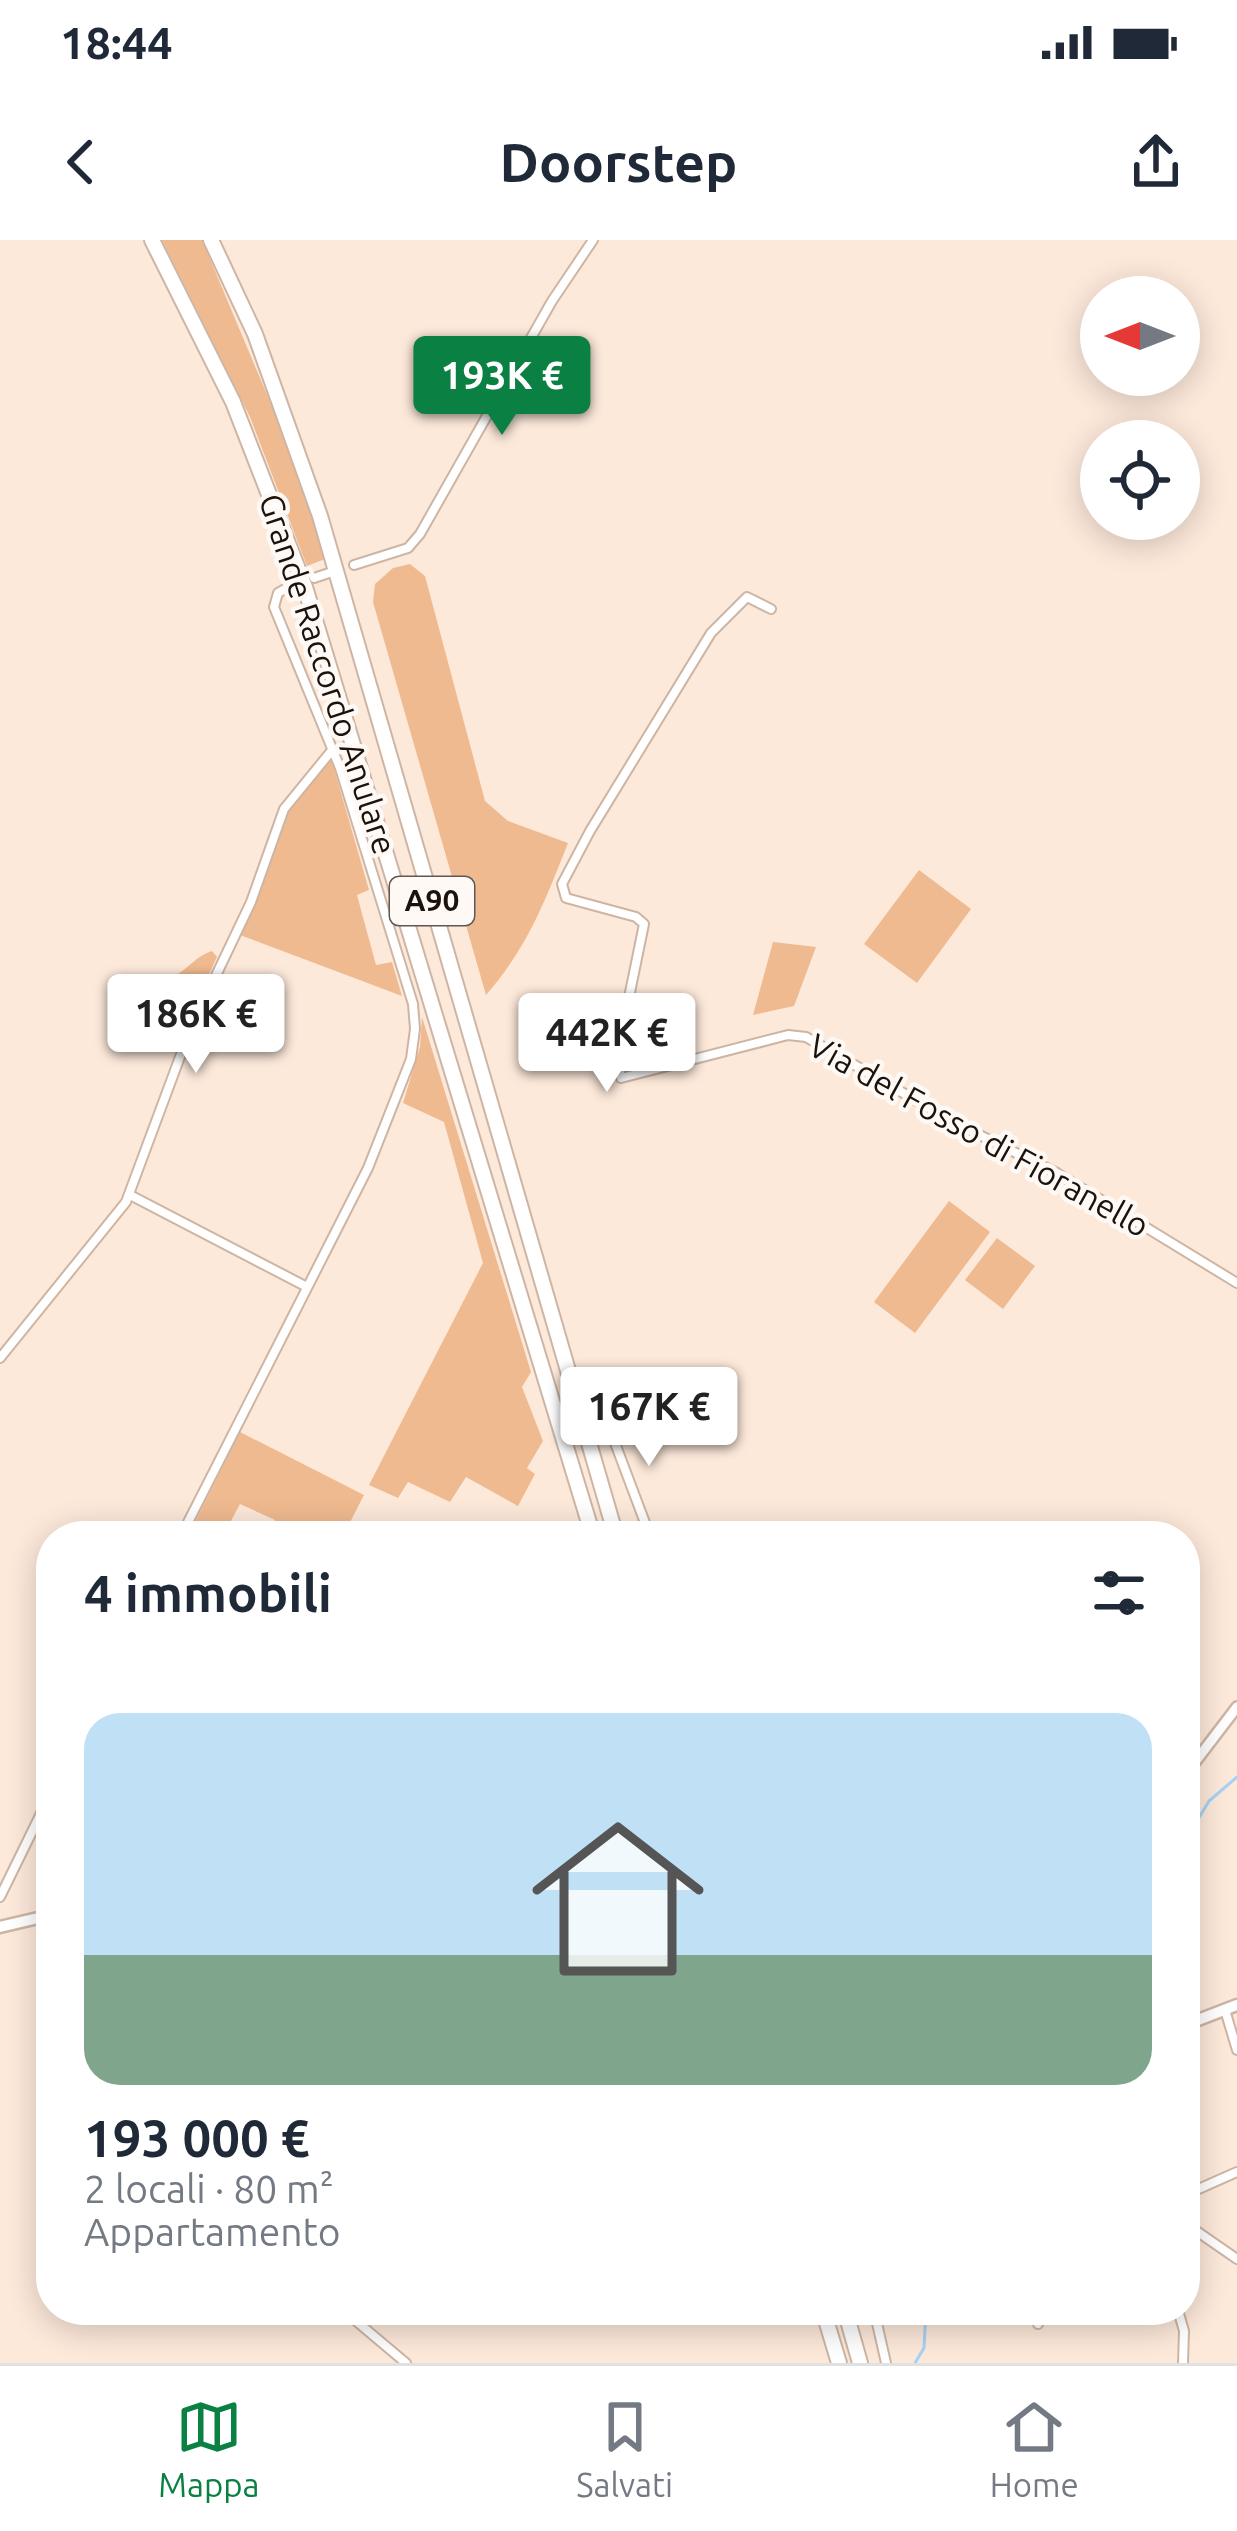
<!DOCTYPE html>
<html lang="it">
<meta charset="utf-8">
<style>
:root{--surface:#fff;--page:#f6f6f7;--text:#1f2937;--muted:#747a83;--line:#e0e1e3;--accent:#0b8043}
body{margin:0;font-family:Ubuntu,sans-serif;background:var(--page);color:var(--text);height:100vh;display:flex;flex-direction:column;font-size:45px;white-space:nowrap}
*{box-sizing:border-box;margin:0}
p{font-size:39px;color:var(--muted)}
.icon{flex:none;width:66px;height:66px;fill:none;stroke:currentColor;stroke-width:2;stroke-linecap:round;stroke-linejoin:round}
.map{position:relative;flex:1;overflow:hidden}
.details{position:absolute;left:36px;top:1281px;width:1164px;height:804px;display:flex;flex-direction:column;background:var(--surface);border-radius:48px;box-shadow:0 6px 30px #0003}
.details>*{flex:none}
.needle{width:78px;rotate:270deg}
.tools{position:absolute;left:1080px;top:36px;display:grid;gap:24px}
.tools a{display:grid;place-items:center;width:120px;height:120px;border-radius:50%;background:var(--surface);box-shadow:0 6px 30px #0003;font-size:60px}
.price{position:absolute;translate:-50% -102px;padding:0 27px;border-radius:12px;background:#fff;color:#222;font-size:39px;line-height:78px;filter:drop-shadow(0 3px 6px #0008)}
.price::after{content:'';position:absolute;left:50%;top:72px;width:36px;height:27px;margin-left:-18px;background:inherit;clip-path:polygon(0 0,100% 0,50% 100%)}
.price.current{background:var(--accent);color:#fff}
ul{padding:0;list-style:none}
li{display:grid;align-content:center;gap:24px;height:636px;padding:0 48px}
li+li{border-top:3px solid var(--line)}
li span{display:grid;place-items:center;height:372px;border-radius:36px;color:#555}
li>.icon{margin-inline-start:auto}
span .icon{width:216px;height:216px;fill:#fffc;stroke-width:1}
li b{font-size:51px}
h2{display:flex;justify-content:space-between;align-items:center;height:144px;padding:0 48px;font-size:51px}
.status{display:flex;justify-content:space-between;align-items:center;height:84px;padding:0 60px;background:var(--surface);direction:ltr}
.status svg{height:33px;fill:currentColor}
header{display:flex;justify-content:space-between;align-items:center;height:156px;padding:0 48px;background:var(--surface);font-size:54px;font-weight:700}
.tab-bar{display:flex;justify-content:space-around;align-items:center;height:168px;border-top:3px solid var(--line);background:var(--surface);font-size:33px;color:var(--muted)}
.tab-bar a{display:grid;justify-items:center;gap:6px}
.tab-bar .current{color:var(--accent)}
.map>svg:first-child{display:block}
</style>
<div class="status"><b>18:44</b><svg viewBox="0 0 49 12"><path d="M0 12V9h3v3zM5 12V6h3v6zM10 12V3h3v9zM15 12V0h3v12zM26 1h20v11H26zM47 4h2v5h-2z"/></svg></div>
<header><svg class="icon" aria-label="back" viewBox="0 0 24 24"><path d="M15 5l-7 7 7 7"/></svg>Doorstep<svg class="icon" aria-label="share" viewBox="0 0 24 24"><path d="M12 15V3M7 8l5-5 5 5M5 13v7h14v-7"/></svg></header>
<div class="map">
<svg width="1237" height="2123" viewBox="0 0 1237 2123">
<rect width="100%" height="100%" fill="#fde9da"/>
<g fill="#f0ba90">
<path d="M162,0H202L289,207L325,319L307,326L250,177Z"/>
<path d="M410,324L425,336L485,561L508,581L568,603C545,661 528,707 486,755L373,362L375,344L393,328Z"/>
<path d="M331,518L369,650L357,655L376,725L392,722L402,756L240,695L256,662L288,568Z"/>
<path d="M919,630L971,669L917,743L864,704Z"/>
<path d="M773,702L816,707L794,766L753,775Z"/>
<path d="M212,711L217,717L190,774L142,758L119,802L113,804L108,798L112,764C138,742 156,748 178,734C190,726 197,716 212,711Z"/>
<path d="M422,777L531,1132L522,1147L543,1201L527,1228L535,1234L518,1266L466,1237L450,1262L408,1242L398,1258L369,1245L483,1023L444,882L403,863L420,807Z"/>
<path d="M949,961L990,992L915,1093L874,1062Z"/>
<path d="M997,998L1035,1026L1003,1069L965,1040Z"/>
<path d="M240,1192L364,1255L343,1296H268L275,1280L240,1264L223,1296H188Z"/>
</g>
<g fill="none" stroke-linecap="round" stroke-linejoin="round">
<g stroke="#a6d2f6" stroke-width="3">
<path d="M1185,1601L1209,1561L1237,1537"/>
<path d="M915,2123L924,2108L926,2070"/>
</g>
<defs>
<g id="minor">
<path d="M354,325L408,308L420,294L552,61L593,0"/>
<path d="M314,338L332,332"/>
<path d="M771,369L747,357L711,393L590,591L562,644L566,658L636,677L644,684L617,816L621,838L788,795L806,797L957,884L1057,933L1237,1043"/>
<path d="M130,955L307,1047"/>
<path d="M0,1118L126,962L190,790L251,662L284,569L333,509"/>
<path d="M606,1179L650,1296"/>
<path d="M181,1296L368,928L411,819L415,789L413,764L340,528L274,367L278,353L292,345"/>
<path d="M0,1657L51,1553"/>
<path d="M1225,1770L1237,1810"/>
<path d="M1185,1955L1237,1932"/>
<path d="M1185,1976L1195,1990L1237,2019"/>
<path d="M343,2070L406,2123"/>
<path d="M874,2070L886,2123"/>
<path d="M1178,2070L1184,2091L1183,2123"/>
<path d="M1038,2084L1046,2070"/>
</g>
<path id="tertiary" d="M1185,1535L1237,1467"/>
<g id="secondary">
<path d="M0,1687L51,1675"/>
<path d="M1185,1785L1237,1765"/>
</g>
<g id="motorway">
<path d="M152,0L233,162L305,347L593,1296"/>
<path d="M211,0L255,94L320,276L616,1296"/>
<path d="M823,2070L839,2123"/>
<path d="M845,2070L860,2123"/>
</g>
</defs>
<use href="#minor" stroke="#ceb5a3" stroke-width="12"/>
<use href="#tertiary" stroke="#ceb5a3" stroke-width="14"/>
<use href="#secondary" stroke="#ceb5a3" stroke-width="15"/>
<use href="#motorway" stroke="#ceb5a3" stroke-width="18"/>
<use href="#minor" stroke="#fff" stroke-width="8"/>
<use href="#tertiary" stroke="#fff" stroke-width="9"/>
<use href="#secondary" stroke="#fff" stroke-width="10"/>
<use href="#motorway" stroke="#fff" stroke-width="14"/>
</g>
<g text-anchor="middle" stroke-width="9" stroke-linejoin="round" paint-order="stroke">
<rect fill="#fef9f5" stroke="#5f5752" stroke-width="3" x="390" y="637" width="84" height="48" rx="9"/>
<g font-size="30" font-weight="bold" fill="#1b120c">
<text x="432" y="671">A90</text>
</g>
<g font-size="33" fill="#1b120c" stroke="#fef9f5">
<text transform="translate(328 434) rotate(72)" y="12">Grande Raccordo Anulare</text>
<text transform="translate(979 895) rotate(29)" y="12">Via del Fosso di Fioranello</text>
</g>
</g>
</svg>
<div class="tools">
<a><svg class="needle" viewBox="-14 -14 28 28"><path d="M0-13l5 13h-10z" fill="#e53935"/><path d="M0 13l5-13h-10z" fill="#747a83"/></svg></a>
<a><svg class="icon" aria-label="locate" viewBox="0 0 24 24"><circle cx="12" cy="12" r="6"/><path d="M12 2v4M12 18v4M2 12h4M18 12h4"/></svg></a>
</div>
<b class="price current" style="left:502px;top:198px">193K €</b>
<b class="price" style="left:196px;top:836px">186K €</b>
<b class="price" style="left:607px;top:855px">442K €</b>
<b class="price" style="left:649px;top:1229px">167K €</b>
<section class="details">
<h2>4 immobili<svg class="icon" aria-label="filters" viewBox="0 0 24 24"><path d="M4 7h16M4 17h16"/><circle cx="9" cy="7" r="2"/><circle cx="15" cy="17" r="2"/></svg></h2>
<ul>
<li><span style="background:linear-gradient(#bfe0f5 65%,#7fa58c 0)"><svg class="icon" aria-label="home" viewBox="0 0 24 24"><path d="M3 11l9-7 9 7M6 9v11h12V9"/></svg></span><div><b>193 000 €</b><p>2 locali · 80 m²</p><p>Appartamento</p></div></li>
</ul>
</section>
</div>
<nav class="tab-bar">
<a class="current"><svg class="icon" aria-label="map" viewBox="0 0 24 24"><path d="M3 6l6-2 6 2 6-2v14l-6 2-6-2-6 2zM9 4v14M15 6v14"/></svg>Mappa</a>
<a><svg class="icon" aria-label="saved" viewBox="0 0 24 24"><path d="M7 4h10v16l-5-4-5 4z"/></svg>Salvati</a>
<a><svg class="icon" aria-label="home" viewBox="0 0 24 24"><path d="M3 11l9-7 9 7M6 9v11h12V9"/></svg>Home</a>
</nav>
